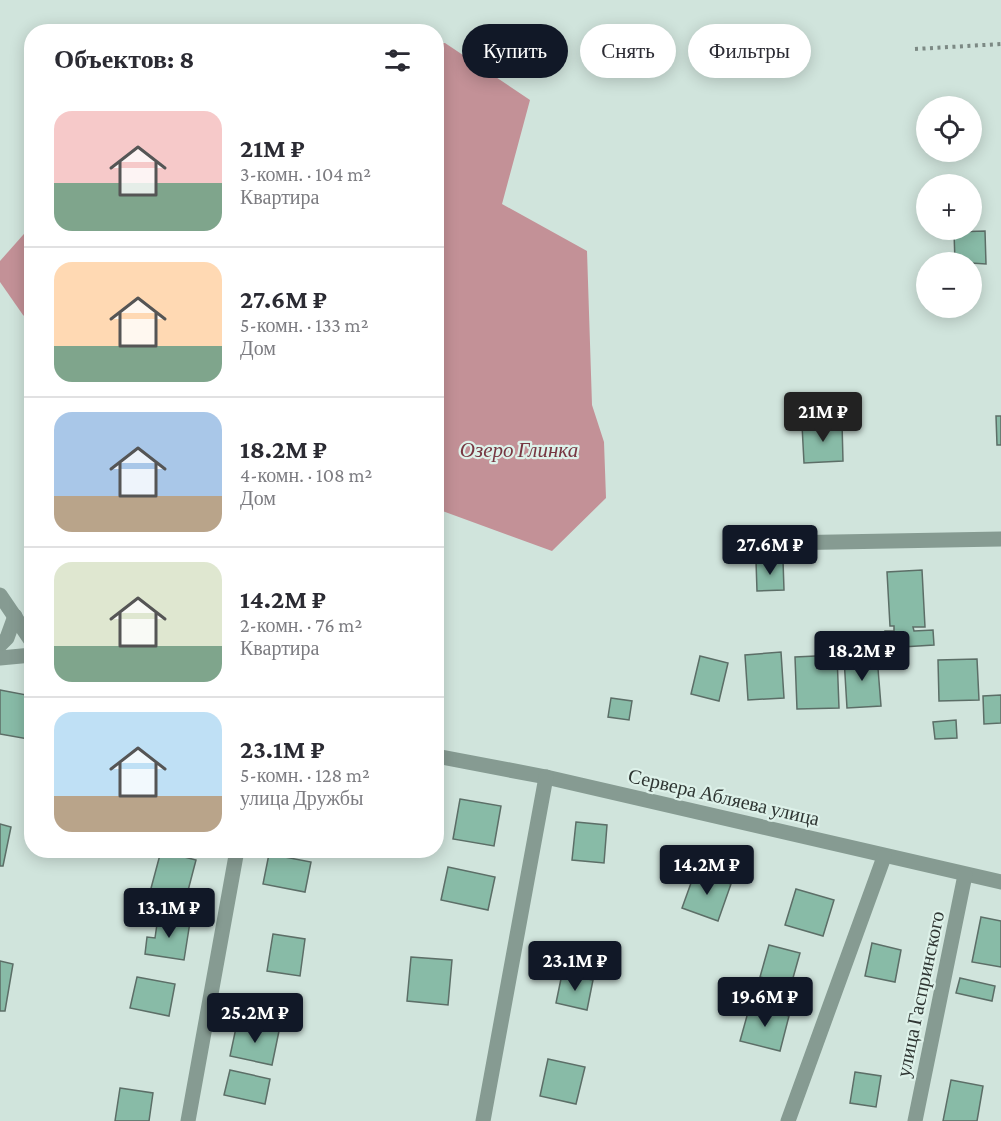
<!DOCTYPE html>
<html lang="ru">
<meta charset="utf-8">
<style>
:root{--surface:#fff;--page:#f7f7f7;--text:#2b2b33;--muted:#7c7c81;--line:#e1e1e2;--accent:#111827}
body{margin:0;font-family:"Crimson Pro",serif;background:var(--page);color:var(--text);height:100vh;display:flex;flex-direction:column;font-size:22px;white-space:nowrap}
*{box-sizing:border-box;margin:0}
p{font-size:20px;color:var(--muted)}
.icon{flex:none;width:33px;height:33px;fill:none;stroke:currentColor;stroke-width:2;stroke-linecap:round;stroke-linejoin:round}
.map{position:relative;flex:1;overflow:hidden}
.drawer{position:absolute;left:24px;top:24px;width:420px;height:834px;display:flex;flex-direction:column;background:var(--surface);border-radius:24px;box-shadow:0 3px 15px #0003}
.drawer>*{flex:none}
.top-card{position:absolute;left:462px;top:24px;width:448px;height:54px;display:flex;gap:12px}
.buttons{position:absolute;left:916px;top:96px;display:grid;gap:12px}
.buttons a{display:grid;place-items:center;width:66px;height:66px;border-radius:50%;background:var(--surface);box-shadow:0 3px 15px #0003;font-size:30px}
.price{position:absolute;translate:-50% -51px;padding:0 14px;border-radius:6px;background:var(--accent);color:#fff;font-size:20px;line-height:39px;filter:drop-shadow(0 2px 3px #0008)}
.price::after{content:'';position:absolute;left:50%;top:36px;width:18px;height:14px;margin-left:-9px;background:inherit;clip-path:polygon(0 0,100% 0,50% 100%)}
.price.active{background:#222;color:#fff}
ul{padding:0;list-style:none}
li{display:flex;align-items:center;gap:18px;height:150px;padding:0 30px}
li+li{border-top:2px solid var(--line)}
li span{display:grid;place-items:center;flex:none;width:168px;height:120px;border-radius:18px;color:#555}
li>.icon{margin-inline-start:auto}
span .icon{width:72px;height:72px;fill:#fffc;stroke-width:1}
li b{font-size:26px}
h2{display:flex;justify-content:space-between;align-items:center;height:72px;padding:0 30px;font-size:26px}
.pill{padding:0 21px;border-radius:27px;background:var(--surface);box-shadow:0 3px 15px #0003;font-size:21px;line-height:54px}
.pill.active{background:var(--accent);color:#fff}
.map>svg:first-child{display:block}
</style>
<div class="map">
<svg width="1001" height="1121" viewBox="0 0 1001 1121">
<rect width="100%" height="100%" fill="#d0e4dc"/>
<g fill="#c39197">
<path d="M436,43H445L530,100L502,204L587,251L592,405L604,442L606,498L552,551L437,509Z"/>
<path d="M31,226V322L23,315L0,282V261Z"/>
</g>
<g fill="#88bba7" stroke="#5c6e67" stroke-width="1.5">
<path d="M985,231L986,264L955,262L954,232Z"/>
<path d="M996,416H1001V445H997Z"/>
<path d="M842,423L843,461L804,463L802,425Z"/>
<path d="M783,560L784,590L757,591L756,561Z"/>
<path d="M922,570L925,627H913L914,631L933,630L934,645L886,648L885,631H894V626H890L887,572Z"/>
<path d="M781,652L784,698L748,700L745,655Z"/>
<path d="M837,655L839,708L797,709L795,657Z"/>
<path d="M700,656L728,663L719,701L691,694Z"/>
<path d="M877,656L881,706L847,708L844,658Z"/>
<path d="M977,659L979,700L939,701L938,660Z"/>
<path d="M0,690L32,696V722L28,739L0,734Z"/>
<path d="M1001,695V723L984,724L983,696Z"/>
<path d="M611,698L632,701L629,720L608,717Z"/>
<path d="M956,720L957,738L935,739L933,722Z"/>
<path d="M460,799L501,806L494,846L453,839Z"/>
<path d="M576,822L607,825L604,863L572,860Z"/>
<path d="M0,824L11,827L3,866H0Z"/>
<path d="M161,851L196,860L185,902L150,892Z"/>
<path d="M269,854L311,862L305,892L263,884Z"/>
<path d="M448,867L495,877L488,910L441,900Z"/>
<path d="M695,872L731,884L718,921L682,908Z"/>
<path d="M796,889L834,900L823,936L785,925Z"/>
<path d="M158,917L190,922L184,960L145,954L147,937L155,938Z"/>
<path d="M981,917L1001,921V967L972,962Z"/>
<path d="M273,934L305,939L300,976L267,971Z"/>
<path d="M872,943L901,950L895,982L865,976Z"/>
<path d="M769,945L800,953L791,985L760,977Z"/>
<path d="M411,957L452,960L448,1005L407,1001Z"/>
<path d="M0,961L13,964L5,1011H0Z"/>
<path d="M562,974L593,980L587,1010L556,1003Z"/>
<path d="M137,977L175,984L169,1016L130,1008Z"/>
<path d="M960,978L995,986L992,1001L956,993Z"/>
<path d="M750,1005L789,1016L780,1051L740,1041Z"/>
<path d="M237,1023L279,1031L272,1065L230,1056Z"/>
<path d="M548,1059L585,1067L576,1104L540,1096Z"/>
<path d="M230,1070L270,1079L265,1104L224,1095Z"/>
<path d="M855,1072L881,1076L876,1107L850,1103Z"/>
<path d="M951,1080L983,1086L977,1121H943Z"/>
<path d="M120,1088L153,1093L149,1121H115Z"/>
</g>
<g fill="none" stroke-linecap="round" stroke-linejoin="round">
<path stroke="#7c8984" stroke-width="4" stroke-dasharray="3 4.5" stroke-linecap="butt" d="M915,49L1001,44"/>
<g stroke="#869b92" stroke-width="15">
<path d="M780,543L1001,539"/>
<path d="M0,595L32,642"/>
<path d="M0,645L7,638L15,616"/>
<path d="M0,658L32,655"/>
<path d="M436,756L546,777L1001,882"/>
<path d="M188,1121L237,850"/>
<path d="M483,1121L546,777"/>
<path d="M788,1121L884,857"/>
<path d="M915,1121L965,875"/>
</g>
</g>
<g text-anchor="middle" stroke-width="4.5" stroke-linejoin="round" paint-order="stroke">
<g font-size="20" fill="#2f3633" stroke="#ddf1e9">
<text transform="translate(724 797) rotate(13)" y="7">Сервера Абляева улица</text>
<text transform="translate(920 994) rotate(-78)" y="7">улица Гаспринского</text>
</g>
<g font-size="21" font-style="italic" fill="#773641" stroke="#ddf1e9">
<text x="519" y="457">Озеро Глинка</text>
</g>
</g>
</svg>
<div class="buttons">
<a><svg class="icon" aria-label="locate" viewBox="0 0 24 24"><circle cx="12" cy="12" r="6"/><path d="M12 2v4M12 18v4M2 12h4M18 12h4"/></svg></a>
<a>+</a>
<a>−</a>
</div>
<b class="price active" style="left:823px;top:443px">21M ₽</b>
<b class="price" style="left:770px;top:576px">27.6M ₽</b>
<b class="price" style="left:862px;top:682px">18.2M ₽</b>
<b class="price" style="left:707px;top:896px">14.2M ₽</b>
<b class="price" style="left:169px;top:939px">13.1M ₽</b>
<b class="price" style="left:575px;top:992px">23.1M ₽</b>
<b class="price" style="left:765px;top:1028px">19.6M ₽</b>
<b class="price" style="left:255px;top:1044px">25.2M ₽</b>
<div class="top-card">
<a class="pill active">Купить</a>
<a class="pill">Снять</a>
<a class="pill">Фильтры</a>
</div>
<section class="drawer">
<h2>Объектов: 8<svg class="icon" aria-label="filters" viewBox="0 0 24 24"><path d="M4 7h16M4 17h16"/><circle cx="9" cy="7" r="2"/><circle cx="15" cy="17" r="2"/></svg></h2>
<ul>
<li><span style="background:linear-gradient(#f6c9c9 60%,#7fa58c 0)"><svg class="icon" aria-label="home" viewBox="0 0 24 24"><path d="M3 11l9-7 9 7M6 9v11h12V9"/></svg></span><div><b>21M ₽</b><p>3-комн. · 104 m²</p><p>Квартира</p></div></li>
<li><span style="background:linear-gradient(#ffd9b3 70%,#7fa58c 0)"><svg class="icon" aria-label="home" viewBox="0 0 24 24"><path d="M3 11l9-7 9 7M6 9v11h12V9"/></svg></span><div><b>27.6M ₽</b><p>5-комн. · 133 m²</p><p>Дом</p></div></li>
<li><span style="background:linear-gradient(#a9c7e8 70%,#b9a48a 0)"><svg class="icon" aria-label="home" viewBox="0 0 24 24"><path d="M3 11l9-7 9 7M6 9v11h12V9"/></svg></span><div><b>18.2M ₽</b><p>4-комн. · 108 m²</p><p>Дом</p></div></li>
<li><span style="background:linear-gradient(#dfe7d0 70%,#7fa58c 0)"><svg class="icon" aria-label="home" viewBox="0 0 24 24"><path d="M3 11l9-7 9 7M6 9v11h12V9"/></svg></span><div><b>14.2M ₽</b><p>2-комн. · 76 m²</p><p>Квартира</p></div></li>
<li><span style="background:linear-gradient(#bfe0f5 70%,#b9a48a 0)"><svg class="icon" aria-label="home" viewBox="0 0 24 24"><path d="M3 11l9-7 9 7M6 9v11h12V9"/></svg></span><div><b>23.1M ₽</b><p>5-комн. · 128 m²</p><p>улица Дружбы</p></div></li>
</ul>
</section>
</div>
